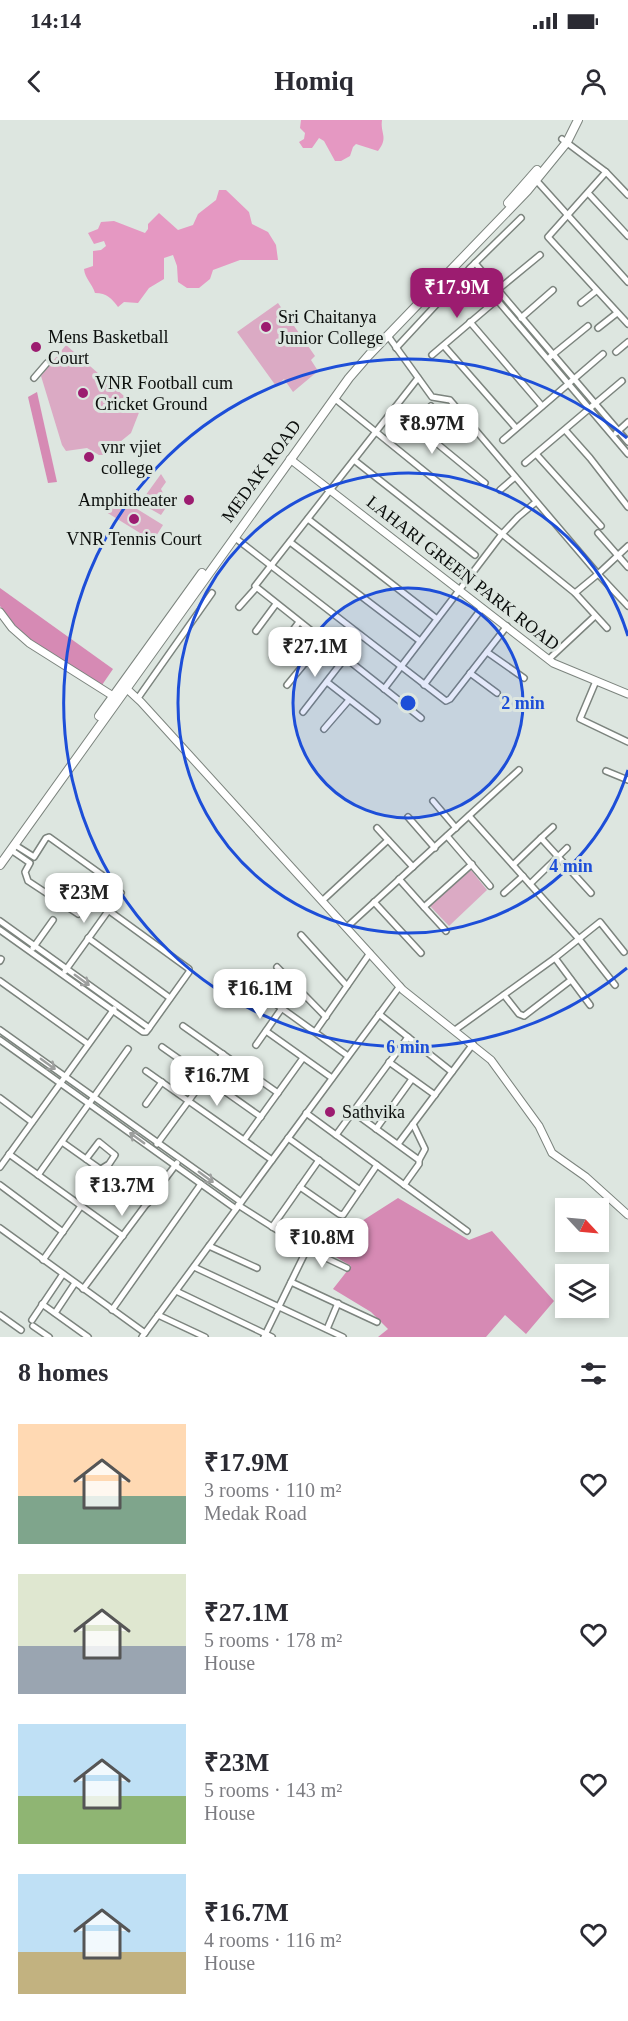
<!DOCTYPE html>
<meta charset="utf-8">
<style>
:root{--surface:#fff;--page:#f7f7f7;--text:#2b2b33;--muted:#7c7c81;--accent:#9c1c70}
body{margin:0;font-family:"Times New Roman",serif;background:var(--page);color:var(--text);height:100vh;display:flex;flex-direction:column;font-size:22px;white-space:nowrap}
*{box-sizing:border-box;margin:0}
p{font-size:20px;color:var(--muted)}
.icon{flex:none;width:33px;height:33px;fill:none;stroke:currentColor;stroke-width:2;stroke-linecap:round;stroke-linejoin:round}
.map{position:relative;height:1217px;overflow:hidden}
.panel{display:flex;flex-direction:column;background:var(--surface);flex:1}
.panel>*{flex:none}
.needle{width:39px;rotate:116deg}
.tools{position:absolute;left:555px;top:1078px;display:grid;gap:12px}
.tools a{display:grid;place-items:center;width:54px;height:54px;border-radius:0px;background:var(--surface);box-shadow:0 3px 9px #0003;font-size:30px}
.price{position:absolute;translate:-50% -51px;padding:0 14px;border-radius:12px;background:#fff;color:#222;font-size:20px;line-height:39px;filter:drop-shadow(0 2px 3px #0008)}
.price::after{content:'';position:absolute;left:50%;top:36px;width:18px;height:14px;margin-left:-9px;background:inherit;clip-path:polygon(0 0,100% 0,50% 100%)}
.price.selected{background:var(--accent);color:#fff}
ul{padding:0;list-style:none}
li{display:flex;align-items:center;gap:18px;height:150px;padding:0 18px}
li span{display:grid;place-items:center;flex:none;width:168px;height:120px;border-radius:0px;color:#555}
li>.icon{margin-inline-start:auto}
span .icon{width:72px;height:72px;fill:#fffc;stroke-width:1}
li b{font-size:26px}
h2{display:flex;justify-content:space-between;align-items:center;height:72px;padding:0 18px;font-size:26px}
.status{display:flex;justify-content:space-between;align-items:center;height:42px;padding:0 30px;background:var(--surface);direction:ltr}
.status svg{height:16px;fill:currentColor}
header{display:flex;justify-content:space-between;align-items:center;height:78px;padding:0 18px;background:var(--surface);font-size:27px;font-weight:800}
.map>svg:first-child{display:block}
</style>
<div class="status"><b>14:14</b><svg viewBox="0 0 49 12"><path d="M0 12V9h3v3zM5 12V6h3v6zM10 12V3h3v9zM15 12V0h3v12zM26 1h20v11H26zM47 4h2v5h-2z"/></svg></div>
<header><svg class="icon" aria-label="back" viewBox="0 0 24 24"><path d="M15 5l-7 7 7 7"/></svg>Homiq<svg class="icon" aria-label="person" viewBox="0 0 24 24"><circle cx="12" cy="8" r="4"/><path d="M4 21q1-7 8-7t8 7"/></svg></header>
<div class="map">
<svg width="628" height="1217" viewBox="0 0 628 1217">
<rect width="100%" height="100%" fill="#dde6e0"/>
<g fill="#dbaac4">
<path d="M278,183L315,236L311,240L318,251L293,272L284,259L276,266L237,212Z"/>
<path d="M66,225L140,290L131,313L104,335H99L87,328L66,331L62,325L41,256Z"/>
<path d="M161,354L166,362L161,369L163,373L161,376L169,383L161,395L140,383Z"/>
<path d="M116,376L163,405L153,421L106,392Z"/>
<path d="M471,750L487,770L449,806L430,786Z"/>
</g>
<g fill="#d68ab4">
<path d="M37,272L57,362L48,363L28,277Z"/>
<path d="M0,468L113,549L102,565L38,525L21,513L0,486Z"/>
<path d="M398,1078L469,1120L492,1111L554,1181L526,1214L505,1195L486,1217H378L388,1209L371,1192L333,1169L351,1146L336,1137L337,1117Z"/>
</g>
<g fill="#e598c2">
<path d="M301,0H382C380,14 389,17 378,31L356,24L353,27L350,36L341,41H335L324,21L319,18L312,28H303L299,22L304,19L305,13L300,8Z"/>
<path d="M219,70H226L249,92L252,104L268,112L276,125L278,140H240L213,150L210,159L199,168H187L178,162L177,146L173,135L164,138V159L149,168L138,183L124,182L118,187C112,179 107,173 95,173C92,163 85,159 84,149L93,146V131L101,130L106,126L104,121L94,124L88,113L98,109L101,102L114,101L145,113L148,109V104L159,93L178,110L193,105L198,94L216,80Z"/>
</g>
<g fill="none" stroke-linecap="round" stroke-linejoin="round">
<defs>
<g id="minor">
<path d="M562,19L606,52L628,75"/>
<path d="M606,52L548,117L628,204"/>
<path d="M536,60L628,162"/>
<path d="M588,73L628,116"/>
<path d="M475,143L628,322"/>
<path d="M470,148L628,334"/>
<path d="M495,172L540,135"/>
<path d="M581,183L596,171"/>
<path d="M521,198L553,170"/>
<path d="M470,202L542,286"/>
<path d="M598,208L617,193"/>
<path d="M388,216L432,277L450,280L598,454L628,426"/>
<path d="M444,226L516,308"/>
<path d="M396,228L472,146L521,98"/>
<path d="M616,232L628,222"/>
<path d="M432,235L499,178"/>
<path d="M550,237L588,206"/>
<path d="M34,258L47,243"/>
<path d="M418,258L255,466L421,598"/>
<path d="M334,278L502,414L384,569"/>
<path d="M395,289L485,363"/>
<path d="M415,306L431,286"/>
<path d="M566,311L590,338L628,387"/>
<path d="M616,313L628,302"/>
<path d="M503,320L603,234"/>
<path d="M536,334L601,406"/>
<path d="M354,340L475,435"/>
<path d="M525,343L622,261"/>
<path d="M500,370L515,357"/>
<path d="M536,382L518,397L502,414L575,473L607,508"/>
<path d="M308,399L437,499"/>
<path d="M598,413L628,447"/>
<path d="M234,417L446,581L450,579L507,506"/>
<path d="M290,422L420,521"/>
<path d="M575,473L598,454L628,486"/>
<path d="M239,487L256,468"/>
<path d="M256,511L276,484"/>
<path d="M487,532L524,558"/>
<path d="M273,537L299,502"/>
<path d="M549,539L595,496"/>
<path d="M470,553L497,573"/>
<path d="M596,561L580,599L628,622"/>
<path d="M327,562L377,601"/>
<path d="M287,565L323,521"/>
<path d="M424,565L482,488"/>
<path d="M138,578L212,473"/>
<path d="M303,592L345,538"/>
<path d="M324,609L349,580"/>
<path d="M606,651L628,660"/>
<path d="M433,681L456,708"/>
<path d="M469,696L579,819L615,865"/>
<path d="M408,697L435,728"/>
<path d="M377,708L413,747"/>
<path d="M447,716L490,766"/>
<path d="M541,718L553,707"/>
<path d="M15,725L34,737L46,718L49,717L102,755"/>
<path d="M11,730L30,743L25,752L28,761L78,794"/>
<path d="M513,745L541,718L591,773"/>
<path d="M399,759L424,787L472,744"/>
<path d="M530,764L567,728"/>
<path d="M504,773L523,756"/>
<path d="M323,780L388,720"/>
<path d="M374,782L421,833"/>
<path d="M424,787L446,811"/>
<path d="M108,790L189,849V852L149,908"/>
<path d="M0,801L149,908L146,912H143L0,810"/>
<path d="M347,807L519,650"/>
<path d="M301,815L347,866"/>
<path d="M88,818L170,878"/>
<path d="M33,828L53,800"/>
<path d="M555,838L590,885"/>
<path d="M0,841L1,839"/>
<path d="M277,847L326,897"/>
<path d="M65,851L121,773"/>
<path d="M0,861L88,924"/>
<path d="M504,875L519,894L524,896L571,860"/>
<path d="M266,877L348,936"/>
<path d="M379,894L452,952"/>
<path d="M183,906L278,973"/>
<path d="M0,910L241,1082"/>
<path d="M455,910L555,838L600,802L624,832"/>
<path d="M266,911L332,958"/>
<path d="M315,912L370,833"/>
<path d="M0,920L236,1089"/>
<path d="M256,925L282,888"/>
<path d="M162,927L261,997"/>
<path d="M389,942L435,975"/>
<path d="M146,951L272,1040"/>
<path d="M0,978L32,1002"/>
<path d="M146,984L162,962"/>
<path d="M353,992L419,1040V1044L404,1065"/>
<path d="M306,993L467,1111"/>
<path d="M413,1004L425,1029L419,1040"/>
<path d="M376,1009L412,959"/>
<path d="M336,1015L408,917"/>
<path d="M288,1018L360,1070"/>
<path d="M244,1020L303,938"/>
<path d="M62,1022L148,1083"/>
<path d="M157,1024L223,934"/>
<path d="M398,1024L473,924"/>
<path d="M9,1034L123,1116"/>
<path d="M86,1039L99,1022L115,1035L109,1044L101,1049"/>
<path d="M0,1047L114,889"/>
<path d="M38,1055L128,929"/>
<path d="M0,1065L63,1112"/>
<path d="M300,1067L339,1094L343,1095L377,1045"/>
<path d="M238,1085L307,1129L264,1217"/>
<path d="M272,1107L319,1040"/>
<path d="M0,1108L145,1213"/>
<path d="M209,1126L257,1148"/>
<path d="M307,1129L347,1148"/>
<path d="M43,1140L81,1086"/>
<path d="M194,1147L343,1217"/>
<path d="M291,1162L377,1202"/>
<path d="M83,1169L177,1043"/>
<path d="M176,1171L272,1217"/>
<path d="M42,1184L88,1217"/>
<path d="M112,1190L201,1064"/>
<path d="M55,1193L75,1163"/>
<path d="M0,1195L21,1210"/>
<path d="M158,1195L205,1217"/>
<path d="M32,1200L63,1154"/>
<path d="M33,1206L49,1217"/>
<path d="M327,1209L338,1183"/>
<path d="M142,1217L400,866"/>
</g>
<g id="tertiary">
<path d="M290,339L553,543L628,574"/>
<path d="M0,492L12,508L29,523L113,576"/>
<path d="M127,569L141,582L403,870L491,940L539,1006L552,1033L586,1057L628,1095"/>
</g>
<g id="primary">
<path d="M508,83L537,50"/>
<path d="M99,596L202,453"/>
<path d="M0,745L349,258L369,235L527,71L567,22L578,0"/>
</g>
</defs>
<use href="#minor" stroke="#7c847e" stroke-width="8"/>
<use href="#tertiary" stroke="#7c847e" stroke-width="9"/>
<use href="#primary" stroke="#7c847e" stroke-width="10"/>
<use href="#minor" stroke="#fff" stroke-width="5"/>
<use href="#tertiary" stroke="#fff" stroke-width="7"/>
<use href="#primary" stroke="#fff" stroke-width="8"/>
</g>
<defs><path id="oneway-shaft" d="M-6 0H5M1.5-3L5.5 0L1.5 3" fill="none" stroke-width="1.6" stroke-linecap="round" stroke-linejoin="round" transform="scale(1.5)"/></defs>
<g stroke="#9d9f9e">
<use href="#oneway-shaft" transform="translate(82 860) rotate(36)"/>
<use href="#oneway-shaft" transform="translate(48 944) rotate(36)"/>
<use href="#oneway-shaft" transform="translate(137 1018) rotate(-144)"/>
<use href="#oneway-shaft" transform="translate(206 1057) rotate(36)"/>
</g>
<circle cx="408" cy="583" r="115" fill="#1d4ed8" fill-opacity=".12"/>
<g fill="none" stroke="#1d4ed8" stroke-width="3">
<circle cx="408" cy="583" r="115"/>
<path d="M628 650A230 230 0 1 1 628 516"/>
<path d="M627 848A344 344 0 1 1 627 318"/>
</g>
<g fill="#9c1c70" stroke="#dde6e0" stroke-width="2">
<circle cx="266" cy="207" r="6"/>
<circle cx="36" cy="227" r="6"/>
<circle cx="83" cy="273" r="6"/>
<circle cx="89" cy="337" r="6"/>
<circle cx="189" cy="380" r="6"/>
<circle cx="134" cy="399" r="6"/>
<circle cx="330" cy="992" r="6"/>
</g>
<g text-anchor="middle" stroke-width="6" stroke-linejoin="round" paint-order="stroke">
<g font-size="18" fill="#0b0e0c" stroke="#dde6e0" text-anchor="start">
<text x="278" y="203">Sri Chaitanya<tspan x="278" dy="21">Junior College</tspan></text>
<text x="48" y="223">Mens Basketball<tspan x="48" dy="21">Court</tspan></text>
<text x="95" y="269">VNR Football cum<tspan x="95" dy="21">Cricket Ground</tspan></text>
<text x="101" y="333">vnr vjiet<tspan x="101" dy="21">college</tspan></text>
<text x="177" y="386" text-anchor="end">Amphitheater</text>
<text x="134" y="425" text-anchor="middle">VNR Tennis Court</text>
<text x="342" y="998">Sathvika</text>
</g>
<g font-size="18" fill="#0b0e0c" stroke="#dde6e0">
<text transform="translate(261 351) rotate(-54)" y="6">MEDAK ROAD</text>
<text transform="translate(463 453) rotate(38)" y="6">LAHARI GREEN PARK ROAD</text>
</g>
</g>
<circle cx="408" cy="583" r="9" fill="#1d4ed8" stroke="#dde6e0" stroke-width="3"/>
<g font-size="18" text-anchor="middle" font-weight="bold" fill="#1d4ed8" stroke="#dde6e0" stroke-width="6" stroke-linejoin="round" paint-order="stroke">
<text x="523" y="589">2 min</text>
<text x="571" y="752">4 min</text>
<text x="408" y="933">6 min</text>
</g>
</svg>
<div class="tools">
<a><svg class="needle" viewBox="-14 -14 28 28"><path d="M0-13l5 13h-10z" fill="#e53935"/><path d="M0 13l5-13h-10z" fill="#7c7c81"/></svg></a>
<a><svg class="icon" aria-label="layers" viewBox="0 0 24 24"><path d="M12 4l9 5-9 5-9-5zM3 14l9 5 9-5"/></svg></a>
</div>
<b class="price selected" style="left:457px;top:199px">₹17.9M</b>
<b class="price" style="left:432px;top:335px">₹8.97M</b>
<b class="price" style="left:315px;top:558px">₹27.1M</b>
<b class="price" style="left:84px;top:804px">₹23M</b>
<b class="price" style="left:260px;top:900px">₹16.1M</b>
<b class="price" style="left:217px;top:987px">₹16.7M</b>
<b class="price" style="left:122px;top:1097px">₹13.7M</b>
<b class="price" style="left:322px;top:1149px">₹10.8M</b>
</div>
<section class="panel">
<h2>8 homes<svg class="icon" aria-label="filters" viewBox="0 0 24 24"><path d="M4 7h16M4 17h16"/><circle cx="9" cy="7" r="2"/><circle cx="15" cy="17" r="2"/></svg></h2>
<ul>
<li><span style="background:linear-gradient(#ffd9b3 60%,#7fa58c 0)"><svg class="icon" aria-label="home" viewBox="0 0 24 24"><path d="M3 11l9-7 9 7M6 9v11h12V9"/></svg></span><div><b>₹17.9M</b><p>3 rooms · 110 m²</p><p>Medak Road</p></div><svg class="icon" aria-label="heart" viewBox="0 0 24 24"><path d="M12 20l-8-8c-3-5 5-10 8-4 3-6 11-1 8 4z"/></svg></li>
<li><span style="background:linear-gradient(#dfe7d0 60%,#9aa5b1 0)"><svg class="icon" aria-label="home" viewBox="0 0 24 24"><path d="M3 11l9-7 9 7M6 9v11h12V9"/></svg></span><div><b>₹27.1M</b><p>5 rooms · 178 m²</p><p>House</p></div><svg class="icon" aria-label="heart" viewBox="0 0 24 24"><path d="M12 20l-8-8c-3-5 5-10 8-4 3-6 11-1 8 4z"/></svg></li>
<li><span style="background:linear-gradient(#bfe0f5 60%,#8fb573 0)"><svg class="icon" aria-label="home" viewBox="0 0 24 24"><path d="M3 11l9-7 9 7M6 9v11h12V9"/></svg></span><div><b>₹23M</b><p>5 rooms · 143 m²</p><p>House</p></div><svg class="icon" aria-label="heart" viewBox="0 0 24 24"><path d="M12 20l-8-8c-3-5 5-10 8-4 3-6 11-1 8 4z"/></svg></li>
<li><span style="background:linear-gradient(#bfe0f5 65%,#c2b280 0)"><svg class="icon" aria-label="home" viewBox="0 0 24 24"><path d="M3 11l9-7 9 7M6 9v11h12V9"/></svg></span><div><b>₹16.7M</b><p>4 rooms · 116 m²</p><p>House</p></div><svg class="icon" aria-label="heart" viewBox="0 0 24 24"><path d="M12 20l-8-8c-3-5 5-10 8-4 3-6 11-1 8 4z"/></svg></li>
</ul>
</section>
